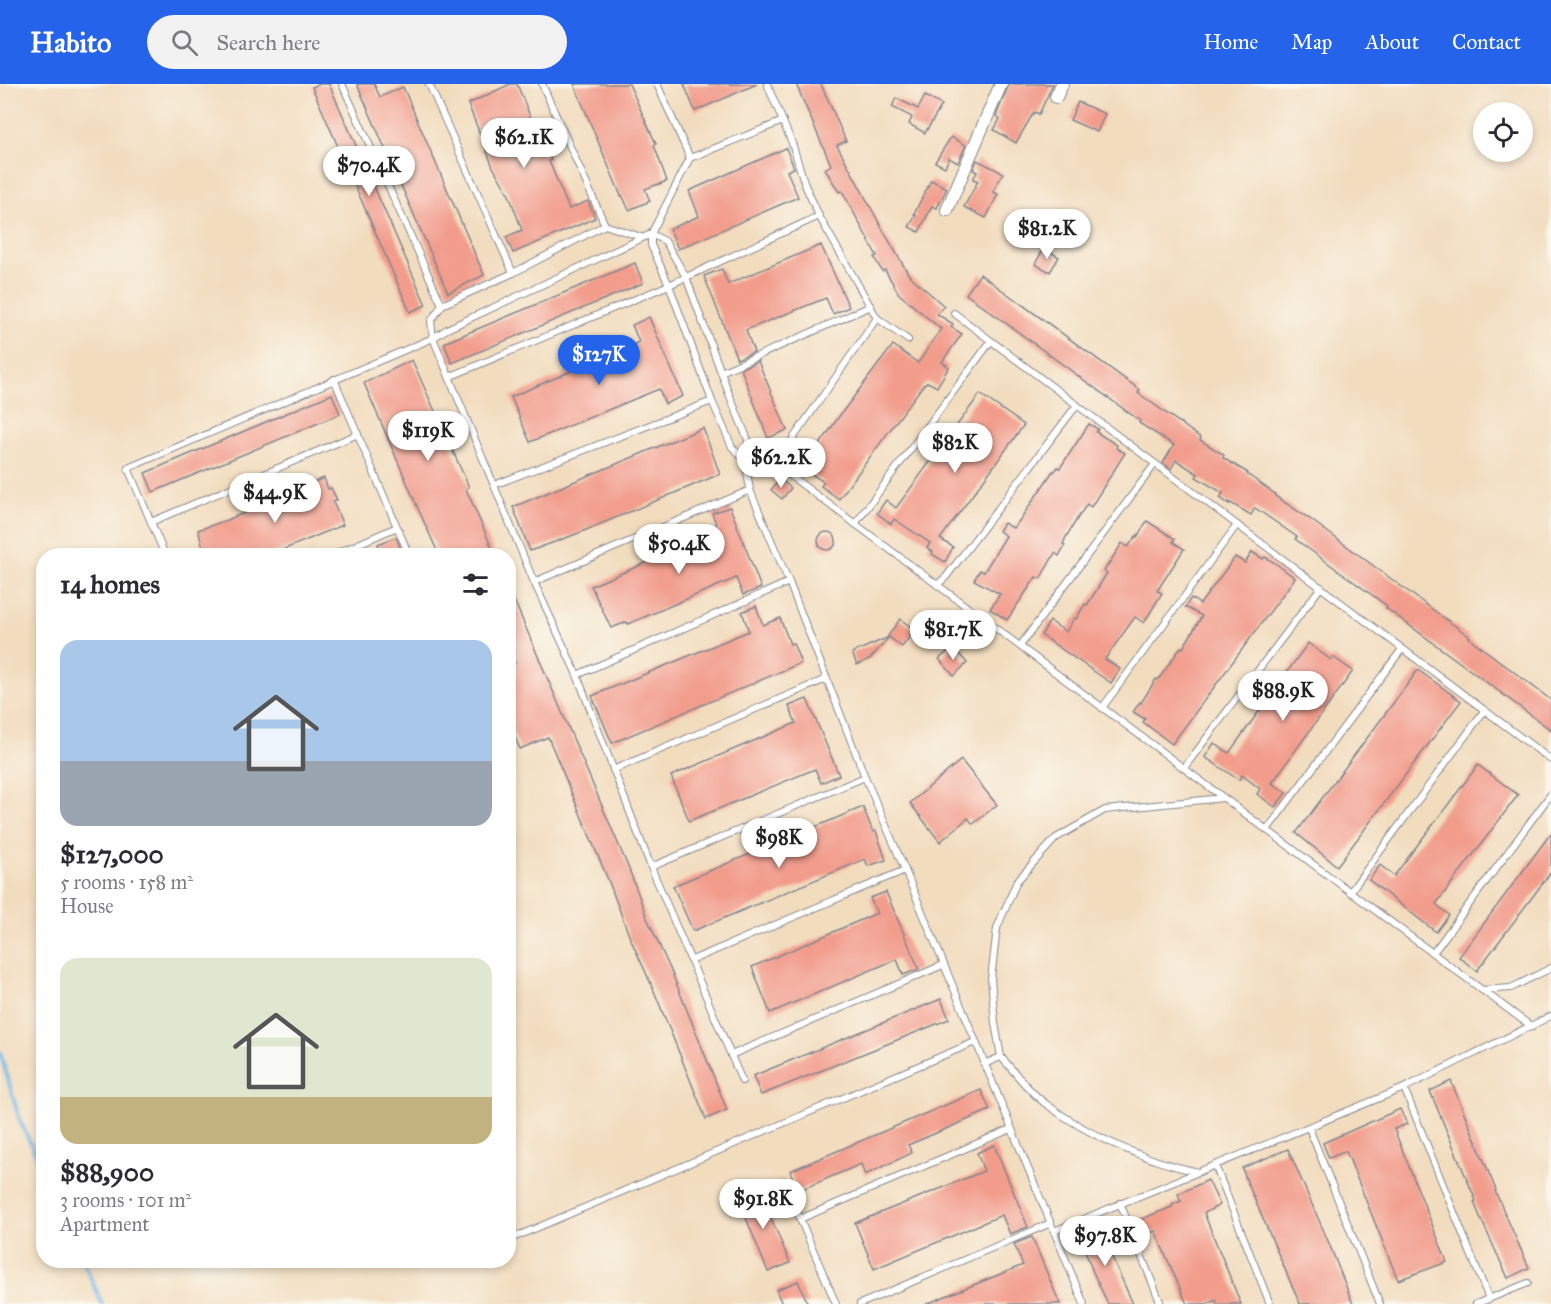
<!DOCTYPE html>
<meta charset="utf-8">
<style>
:root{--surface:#fff;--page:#f2f2f3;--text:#2b2b33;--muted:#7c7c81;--accent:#2563eb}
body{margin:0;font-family:"IM FELL Great Primer",serif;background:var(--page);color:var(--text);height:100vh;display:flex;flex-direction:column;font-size:22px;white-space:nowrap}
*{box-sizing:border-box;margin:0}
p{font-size:20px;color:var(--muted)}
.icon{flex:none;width:33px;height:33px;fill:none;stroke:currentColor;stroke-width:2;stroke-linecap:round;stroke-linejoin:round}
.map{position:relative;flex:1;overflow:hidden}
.sheet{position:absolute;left:36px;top:464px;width:480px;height:720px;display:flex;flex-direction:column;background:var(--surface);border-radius:24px;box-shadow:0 3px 9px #0003}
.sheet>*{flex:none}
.controls{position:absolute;left:1473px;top:18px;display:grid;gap:12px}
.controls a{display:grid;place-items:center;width:60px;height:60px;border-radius:50%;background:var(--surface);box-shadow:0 3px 9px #0003;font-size:30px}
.price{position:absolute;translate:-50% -51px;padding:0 14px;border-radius:21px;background:#fff;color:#222;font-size:20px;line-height:39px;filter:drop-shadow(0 2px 3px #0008)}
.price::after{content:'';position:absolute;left:50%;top:36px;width:18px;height:14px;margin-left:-9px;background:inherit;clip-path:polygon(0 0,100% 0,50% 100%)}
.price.selected{background:var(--accent);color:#fff}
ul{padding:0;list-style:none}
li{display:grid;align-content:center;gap:12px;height:318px;padding:0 24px}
li span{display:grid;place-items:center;height:186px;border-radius:18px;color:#555}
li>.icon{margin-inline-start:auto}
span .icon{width:108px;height:108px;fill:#fffc;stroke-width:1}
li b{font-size:26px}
h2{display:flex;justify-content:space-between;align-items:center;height:72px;padding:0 24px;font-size:26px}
header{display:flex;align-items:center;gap:36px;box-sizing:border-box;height:84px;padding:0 30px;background:var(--accent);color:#fff}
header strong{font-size:28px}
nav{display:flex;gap:33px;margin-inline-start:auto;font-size:21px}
.search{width:420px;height:54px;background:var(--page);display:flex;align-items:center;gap:15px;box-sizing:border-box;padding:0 21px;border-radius:33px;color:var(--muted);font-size:22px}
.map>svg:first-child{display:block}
</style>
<header>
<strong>Habito</strong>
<div class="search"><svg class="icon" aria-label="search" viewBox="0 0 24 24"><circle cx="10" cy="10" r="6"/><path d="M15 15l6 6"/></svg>Search here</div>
<nav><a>Home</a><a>Map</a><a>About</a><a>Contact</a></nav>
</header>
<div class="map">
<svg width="1551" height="1220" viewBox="0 0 1551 1220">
<rect width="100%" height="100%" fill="#fbf7ec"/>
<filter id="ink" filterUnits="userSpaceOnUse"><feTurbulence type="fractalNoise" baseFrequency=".0167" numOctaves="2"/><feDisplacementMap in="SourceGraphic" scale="12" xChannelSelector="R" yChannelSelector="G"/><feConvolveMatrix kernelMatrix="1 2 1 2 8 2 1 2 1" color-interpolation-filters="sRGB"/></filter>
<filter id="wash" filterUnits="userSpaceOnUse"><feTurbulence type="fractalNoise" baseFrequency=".008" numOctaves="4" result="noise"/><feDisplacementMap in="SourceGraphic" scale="24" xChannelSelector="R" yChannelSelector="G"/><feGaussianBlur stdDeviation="1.35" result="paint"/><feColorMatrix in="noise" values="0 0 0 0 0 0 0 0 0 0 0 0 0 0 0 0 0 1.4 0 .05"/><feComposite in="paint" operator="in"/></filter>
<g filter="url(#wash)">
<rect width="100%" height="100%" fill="#f2dcbe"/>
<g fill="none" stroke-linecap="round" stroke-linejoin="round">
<g stroke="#6cb4e3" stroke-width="4">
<path d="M0,968L20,1037L44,1088"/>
<path d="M83,1176L102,1220"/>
</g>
</g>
<g id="blocks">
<g fill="#f29c8c">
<path d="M320,0H329L426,221L410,228L312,3Z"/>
<path d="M357,0H374L380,13L403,3L484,191L448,209Z"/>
<path d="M510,0H517L543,64L545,63L551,76L549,77L569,125L588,117L595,134L513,169L506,153L522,146L509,111L493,83L468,20Z"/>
<path d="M574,0H629L656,60L654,61L667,97L645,105L650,117L629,126L622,111L621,112Z"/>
<path d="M684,0H757L695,27Z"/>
<path d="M796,0H821L846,57L837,61L884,148L909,191L944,222L937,230L953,240L951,243L962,250L942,278L949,283L937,303L928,298L924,300L839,415L821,402L824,398L803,385L840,331L893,261L918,279L941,245L899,210L885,186L882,187L874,173L877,172L842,107L839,108L825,85L831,81Z"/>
<path d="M1009,0H1053L1039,30L1034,28L1016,59L994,46L1000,35L996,32Z"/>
<path d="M925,12L942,21L925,49L909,40L912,33L892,23L896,14L918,25Z"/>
<path d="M1078,18L1105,30L1097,48L1070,36Z"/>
<path d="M951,53L966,61L958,79L949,74L945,83L935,78Z"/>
<path d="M786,64L794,84L787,87L798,113L678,165L670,145L699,132L689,107Z"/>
<path d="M977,76L1003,89L993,108L998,110L986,134L964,123L978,97L973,95L977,88L973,86Z"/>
<path d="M931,96L947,104L937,124L932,122L919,148L909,143L916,131L914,130Z"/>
<path d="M821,161L849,223L833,230L826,214L746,246L754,268L737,275L704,192L722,185L728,200Z"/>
<path d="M1044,164L1059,173L1050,188L1035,180Z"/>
<path d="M635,179L643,199L452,279L444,259Z"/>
<path d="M980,190L1140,306L1138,309L1201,354L1200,356L1224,371L1223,374L1248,389L1247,390L1275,410V412L1310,435L1470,553L1469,554L1551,616V646L1386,524L1387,522L1295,455L1297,453L1261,428L1255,424L1251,431L1229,418V420L1220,414L1223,409L1196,393L1198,390L1176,376L1171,385L1163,379L1174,361L1139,339L1140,337L966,210Z"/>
<path d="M649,233L683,312L665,320L659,305L530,358L511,313L639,258L632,241Z"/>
<path d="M412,276L469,403L466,405L495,471H439L420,429L364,299Z"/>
<path d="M758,277L787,346L768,354L741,285Z"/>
<path d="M332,310L340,330L153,408L145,389Z"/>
<path d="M980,310L1024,341L940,455L953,463L945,478L932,470L933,468L927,464L930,459L894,435L891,440L877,429L886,416L896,424Z"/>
<path d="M1089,340L1098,345L1096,348L1117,361L1116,364L1125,369L1091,423L1087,420L1077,435L1066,453L1063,460L1065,461L1059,472L1055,469L1040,495L1036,493L1007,536L990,525L1000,510L974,496L980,486L984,488L1006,452L999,447L1004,439L1013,444L1019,437L1053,387L1054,388L1058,383L1060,384Z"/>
<path d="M703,344L720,390L579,449L530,467L513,423Z"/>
<path d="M324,394L328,405L331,404L337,416L333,418L343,441L270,471H205L198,446L227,436L263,421L262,419Z"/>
<path d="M780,395L791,404L782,415L771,406Z"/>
<path d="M730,423L761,504L743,511L736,494L628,540L627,538L611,544L591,502L719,448L712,429Z"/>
<path d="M1147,437L1175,455L1173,458L1184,465L1157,507L1162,509L1144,539L1135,533L1105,575L1120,585L1111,599L1041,551L1050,537L1066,548L1074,534L1076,535L1085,520L1087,521L1096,507L1107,489L1104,487L1122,459L1128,463L1136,452L1137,453Z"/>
<circle cx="827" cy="457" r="9"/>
<path d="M396,453L403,471H382L378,460Z"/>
<path d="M1252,468L1263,475L1265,473L1275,479L1295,494L1172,660L1143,638L1145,635L1133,628L1140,618L1141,619L1156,595L1158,596L1181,563L1183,564L1202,532L1185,523L1191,514L1200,520L1235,473L1245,479Z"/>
<path d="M508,502L629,785L647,834L672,889L727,1026L706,1035L652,902L630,854L609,798L548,653L520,665L508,637V582L515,579L508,564Z"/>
<path d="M756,522L763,541L780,534L790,560L793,559L801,579L612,659L592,612L749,547L742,528Z"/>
<path d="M900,535L915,546L902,563L888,552Z"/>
<path d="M889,553L870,575L857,581L852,569Z"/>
<path d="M1308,559L1331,576L1333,573L1353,587L1272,699L1286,709L1275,723L1257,710L1260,705L1242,691L1239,696L1205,673L1214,659L1229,669Z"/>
<path d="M953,563L967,579L954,592L939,575Z"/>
<path d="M1418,586L1461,617L1337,782L1296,749Z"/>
<path d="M807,615L839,691L821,699L815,685L689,737L671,692L796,639L789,622Z"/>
<path d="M961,676L997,721L973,740L968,734L940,758L910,719Z"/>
<path d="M1478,681L1518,711L1436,820L1449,831L1436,848L1369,796L1380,781L1394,792Z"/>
<path d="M863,723L873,748L876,747L886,776L868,782L865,775L693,847L673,802Z"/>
<path d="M1551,749V788L1477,887L1459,873Z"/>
<path d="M886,808L919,885L903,891L897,875L770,929L752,883L877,829L870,814Z"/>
<path d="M941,915L949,935L761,1011L753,992Z"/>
<path d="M1451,997L1496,1106L1495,1107L1529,1184L1508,1194L1481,1135L1474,1118L1476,1117L1430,1007Z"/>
<path d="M981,1006L990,1026L908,1061L912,1069L865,1091L861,1080L798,1107L790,1087Z"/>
<path d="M1400,1025L1407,1040L1394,1045L1447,1178L1398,1196L1346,1067L1329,1074L1323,1059Z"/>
<path d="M994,1061L1028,1143L1010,1150L1002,1131L874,1185L855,1139L984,1087L977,1069Z"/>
<path d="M1288,1065L1328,1157L1353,1220H1300L1248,1100L1242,1084Z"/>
<path d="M1208,1096L1220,1121L1204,1129L1241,1220H1217L1216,1216L1207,1220H1187L1155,1147L1140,1154L1134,1138L1172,1123V1121L1181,1117L1178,1110Z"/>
<path d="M758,1103L790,1179L768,1188L737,1112Z"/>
<path d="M1100,1142L1112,1173L1133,1220H1108L1093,1188L1079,1151Z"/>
<path d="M1032,1153L1060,1220H926L1023,1181L1014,1160Z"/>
<path d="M798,1197L808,1220H782L776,1206Z"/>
</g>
</g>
</g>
<g filter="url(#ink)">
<use href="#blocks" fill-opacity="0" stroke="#86868e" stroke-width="1.5"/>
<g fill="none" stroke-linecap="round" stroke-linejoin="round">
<defs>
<g id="service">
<path d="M342,0L442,221"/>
<path d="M429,0L513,189"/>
<path d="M542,0L605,141"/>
<path d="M657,0L690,74"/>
<path d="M767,0L792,59L805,101L819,132L877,234L908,256"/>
<path d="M641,153L605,141L513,189L442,221L431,237L433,254L534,498L577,591L651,783L742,997"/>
<path d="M954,229L1551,676"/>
<path d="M721,288L871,222"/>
<path d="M449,293L669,201L819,132"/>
<path d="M334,295L409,471"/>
<path d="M776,381L785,366L877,234"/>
<path d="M494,401L712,317"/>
<path d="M151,438L358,350"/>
<path d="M855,440L991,257"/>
<path d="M165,471L128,384L433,254L447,245L651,150L690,74L783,37"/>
<path d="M333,471L397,443"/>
<path d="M534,498L750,406"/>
<path d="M937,501L946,493L1077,321"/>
<path d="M1020,562L1155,380"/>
<path d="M577,591L789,498"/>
<path d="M1102,624L1237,441"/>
<path d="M1184,684L1321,503"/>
<path d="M613,686L826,595"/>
<path d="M1267,746L1402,565"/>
<path d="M651,783L865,693"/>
<path d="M1350,808L1484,627"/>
<path d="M1433,869L1551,710"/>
<path d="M692,876L905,786"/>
<path d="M1482,906L1511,904L1551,884"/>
<path d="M731,971L943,881"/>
<path d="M1001,973C1015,988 1029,1008 1046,1020C1091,1053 1144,1076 1198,1088"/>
<path d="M984,980L1001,973L995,939L991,895L997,844L1017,797L1056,754L1105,726L1223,714"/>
<path d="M1404,1004L1489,1215"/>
<path d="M1309,1044L1380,1220"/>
<path d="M1215,1081L1270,1220"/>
<path d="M784,1097L836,1220"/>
<path d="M1120,1119L1161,1220"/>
<path d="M800,1135L1011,1045"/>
<path d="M1054,1147L1404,1004L1551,932"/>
<path d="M508,1156L975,958"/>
<path d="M459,1176H462"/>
<path d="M860,1220L1051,1139"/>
<path d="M1084,1220L905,786L865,693L789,498L750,406L745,376L748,356L729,310L686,193L665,157L651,150V161L669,201L712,317L732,363L745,376L776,381L1532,943"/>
<path d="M1476,1220L1528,1199"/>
</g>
<g id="minor">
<path d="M1056,13L1062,0"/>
<path d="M947,126L1001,0"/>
</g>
</defs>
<use href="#service" stroke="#86868e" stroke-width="8"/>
<use href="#minor" stroke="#86868e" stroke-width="14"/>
<use href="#service" stroke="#fff" stroke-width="6"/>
<use href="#minor" stroke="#fff" stroke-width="12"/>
</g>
</g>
</svg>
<div class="controls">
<a><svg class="icon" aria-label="locate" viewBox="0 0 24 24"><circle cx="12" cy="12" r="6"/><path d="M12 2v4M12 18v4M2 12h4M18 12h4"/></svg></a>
</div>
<b class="price" style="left:524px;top:85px">$62.1K</b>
<b class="price" style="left:369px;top:113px">$70.4K</b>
<b class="price" style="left:1047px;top:176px">$81.2K</b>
<b class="price selected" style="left:599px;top:302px">$127K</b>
<b class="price" style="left:428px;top:378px">$119K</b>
<b class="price" style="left:955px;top:390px">$82K</b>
<b class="price" style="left:781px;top:405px">$62.2K</b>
<b class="price" style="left:275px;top:440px">$44.9K</b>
<b class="price" style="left:679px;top:491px">$50.4K</b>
<b class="price" style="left:953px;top:577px">$81.7K</b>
<b class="price" style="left:1283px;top:638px">$88.9K</b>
<b class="price" style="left:779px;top:785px">$98K</b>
<b class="price" style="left:763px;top:1146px">$91.8K</b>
<b class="price" style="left:1105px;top:1183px">$97.8K</b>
<section class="sheet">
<h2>14 homes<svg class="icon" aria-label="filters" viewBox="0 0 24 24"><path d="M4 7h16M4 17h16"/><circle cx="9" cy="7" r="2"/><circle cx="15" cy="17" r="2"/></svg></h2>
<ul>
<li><span style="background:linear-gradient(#a9c7e8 65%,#9aa5b1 0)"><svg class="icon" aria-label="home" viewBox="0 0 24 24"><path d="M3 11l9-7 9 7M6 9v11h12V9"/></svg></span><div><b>$127,000</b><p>5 rooms · 158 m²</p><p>House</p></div></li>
<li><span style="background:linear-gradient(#dfe7d0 75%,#c2b280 0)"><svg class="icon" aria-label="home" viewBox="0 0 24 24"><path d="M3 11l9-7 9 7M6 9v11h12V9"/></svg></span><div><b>$88,900</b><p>3 rooms · 101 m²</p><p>Apartment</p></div></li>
</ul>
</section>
</div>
